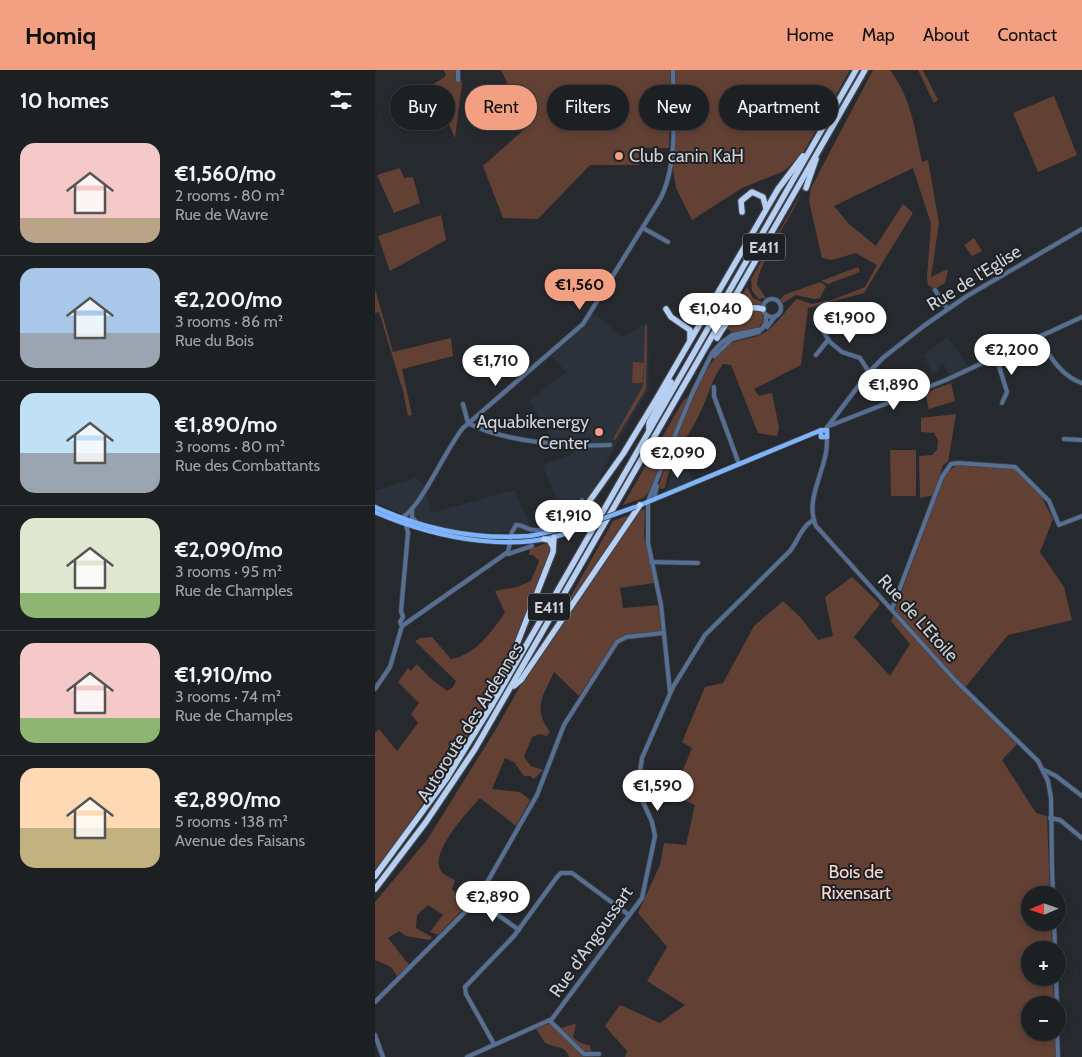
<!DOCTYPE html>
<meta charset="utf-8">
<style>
:root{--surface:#1c2023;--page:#292d30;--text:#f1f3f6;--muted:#a0a3a6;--line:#3a3e41;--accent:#f2a081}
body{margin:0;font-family:Cabin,sans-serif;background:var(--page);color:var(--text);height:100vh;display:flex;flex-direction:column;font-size:19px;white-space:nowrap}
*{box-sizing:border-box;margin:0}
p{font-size:16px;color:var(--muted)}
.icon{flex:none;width:28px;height:28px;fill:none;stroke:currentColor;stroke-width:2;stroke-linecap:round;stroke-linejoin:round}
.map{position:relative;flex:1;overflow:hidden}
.drawer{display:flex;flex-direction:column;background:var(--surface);width:375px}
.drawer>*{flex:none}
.hud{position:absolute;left:15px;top:15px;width:475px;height:45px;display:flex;gap:10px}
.needle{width:32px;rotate:268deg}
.tools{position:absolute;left:646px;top:816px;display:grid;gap:10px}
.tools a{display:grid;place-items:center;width:45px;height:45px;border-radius:50%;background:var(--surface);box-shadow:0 2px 8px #0003,0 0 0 1px var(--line);font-size:25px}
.price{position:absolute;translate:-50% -42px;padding:0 11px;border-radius:18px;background:#fff;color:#222;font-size:16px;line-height:32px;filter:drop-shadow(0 1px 2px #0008)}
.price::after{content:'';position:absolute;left:50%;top:30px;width:15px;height:11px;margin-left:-8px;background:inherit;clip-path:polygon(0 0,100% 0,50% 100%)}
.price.current{background:var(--accent);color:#111}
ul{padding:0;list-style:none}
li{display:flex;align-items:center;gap:15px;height:125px;padding:0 20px}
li+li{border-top:1px solid var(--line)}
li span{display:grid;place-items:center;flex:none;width:140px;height:100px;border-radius:15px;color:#555}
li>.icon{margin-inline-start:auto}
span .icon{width:60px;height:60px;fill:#fffc;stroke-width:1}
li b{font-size:21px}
h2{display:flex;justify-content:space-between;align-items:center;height:60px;padding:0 20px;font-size:21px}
.tag{padding:0 18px;border-radius:22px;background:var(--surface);box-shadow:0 2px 8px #0003,0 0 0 1px var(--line);font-size:18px;line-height:45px}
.tag.current{background:var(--accent);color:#111}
header{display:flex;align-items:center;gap:30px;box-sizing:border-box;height:70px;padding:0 25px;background:var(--accent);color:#111}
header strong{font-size:24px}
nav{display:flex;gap:28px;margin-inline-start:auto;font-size:18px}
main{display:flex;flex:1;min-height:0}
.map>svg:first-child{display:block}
</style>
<header>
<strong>Homiq</strong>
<nav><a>Home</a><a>Map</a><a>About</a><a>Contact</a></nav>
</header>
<main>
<section class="drawer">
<h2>10 homes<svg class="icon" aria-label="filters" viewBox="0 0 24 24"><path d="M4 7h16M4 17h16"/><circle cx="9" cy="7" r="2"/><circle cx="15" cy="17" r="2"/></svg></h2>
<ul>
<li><span style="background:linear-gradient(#f6c9c9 75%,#b9a48a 0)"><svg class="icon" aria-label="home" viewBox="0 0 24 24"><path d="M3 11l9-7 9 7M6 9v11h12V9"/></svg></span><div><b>€1,560/mo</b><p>2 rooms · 80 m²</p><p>Rue de Wavre</p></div></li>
<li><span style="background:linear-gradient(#a9c7e8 65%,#9aa5b1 0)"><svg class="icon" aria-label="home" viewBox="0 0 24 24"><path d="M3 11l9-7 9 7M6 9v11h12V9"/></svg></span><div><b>€2,200/mo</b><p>3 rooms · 86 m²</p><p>Rue du Bois</p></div></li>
<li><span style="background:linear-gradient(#bfe0f5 60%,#9aa5b1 0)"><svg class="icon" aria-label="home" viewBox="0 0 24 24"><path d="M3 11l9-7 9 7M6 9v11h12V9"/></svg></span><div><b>€1,890/mo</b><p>3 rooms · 80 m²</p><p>Rue des Combattants</p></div></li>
<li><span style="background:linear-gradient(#dfe7d0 75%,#8fb573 0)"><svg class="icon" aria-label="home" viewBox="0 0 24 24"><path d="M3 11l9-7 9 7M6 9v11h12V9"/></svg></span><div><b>€2,090/mo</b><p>3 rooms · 95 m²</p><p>Rue de Champles</p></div></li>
<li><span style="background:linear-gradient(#f6c9c9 75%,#8fb573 0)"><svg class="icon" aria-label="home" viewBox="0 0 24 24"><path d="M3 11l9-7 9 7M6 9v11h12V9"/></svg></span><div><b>€1,910/mo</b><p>3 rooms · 74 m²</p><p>Rue de Champles</p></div></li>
<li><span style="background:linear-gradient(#ffd9b3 60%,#c2b280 0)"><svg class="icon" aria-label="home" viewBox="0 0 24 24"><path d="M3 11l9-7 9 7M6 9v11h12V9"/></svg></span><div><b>€2,890/mo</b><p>5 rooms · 138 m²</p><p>Avenue des Faisans</p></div></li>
</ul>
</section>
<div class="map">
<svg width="707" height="987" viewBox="0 0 707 987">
<rect width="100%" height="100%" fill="#262a2f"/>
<g fill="#2b323c">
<path d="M218,243L248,267L273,251L274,319L241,374L218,421L206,437L189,448L168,395L196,385L200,374L178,372L154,330L192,302L176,286L206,259Z"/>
<path d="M573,267L594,298L575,305L568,293L562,297L564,301L558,303L548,285Z"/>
<path d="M305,388L313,399L317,411L291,421L301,389Z"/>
<path d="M41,408L49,415L56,443L140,420L158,463L105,462L75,459L41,450L0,432V421Z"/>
</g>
<g fill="#634034">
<path d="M69,0H84L87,13L80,68L60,22L53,23L51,19L71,6Z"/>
<path d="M126,0H296L294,78H265L264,95H215L163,149L128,148L108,96L153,56Z"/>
<path d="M299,0H475L428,83L409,101L367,118L317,150L301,118L298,98Z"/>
<path d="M498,0H515C536,27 540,60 547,92L553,90L564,153L556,207L573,199L570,213L560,219L553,215L552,208L556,154L538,98L459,136L474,154L501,176L528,134L538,143L489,223L433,238L426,295L379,319L384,326L397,323L404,357L402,366L383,363L356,295L348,294C337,308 333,327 325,343C313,368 294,391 290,418L285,419L284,414C301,372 314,320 343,284C358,266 372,272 387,264C402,256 410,240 422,229L437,234L457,230L490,217L502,195L481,183L457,190L447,188L434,131L436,118Z"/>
<path d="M543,0H548L563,30L559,33Z"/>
<path d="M679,26L702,85L663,102L638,43Z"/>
<path d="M25,98L29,108L38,107L45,133L19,143L2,105Z"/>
<path d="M427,122C416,149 384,189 382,215L391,228L384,229L377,221L376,209Z"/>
<path d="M66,145L71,170L15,201L3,166Z"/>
<path d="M599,168L607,181L597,186L589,175Z"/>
<path d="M483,197L485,202L453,214L446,211Z"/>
<path d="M445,212L451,216L445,228L439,229L421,225L408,233L405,230L409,225Z"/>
<path d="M372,217L378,228L387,232L386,235L369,236L355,247Z"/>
<path d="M0,219L18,282L76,268L78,286L27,299L37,345L33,346L28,321L4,242L0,243Z"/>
<path d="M381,239L386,241L389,250L383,258L358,263L351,257L364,242Z"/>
<path d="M270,256H272L271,319L240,370L238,369L268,316Z"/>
<path d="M258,292L269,293L267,313H257Z"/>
<path d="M576,313L580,331L554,339L550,323Z"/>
<path d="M314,325L276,420L268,428L248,435L308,331Z"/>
<path d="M581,344L573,392L568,395L559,425L545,428L544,386L557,385L562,380L563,370L559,363L546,362V348Z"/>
<path d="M515,380H541V426H516Z"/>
<path d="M582,394L643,398L666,426L678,449L665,482L689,517L697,550L633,565L588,620L642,674L627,690L661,743L672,746L675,825H655V852L676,853L677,880H655V908H678L679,935H655V962L680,963L681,987H250L252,981L230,956L245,935L285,953L310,935L272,911L292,877L263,843L285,795L289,773L311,775L320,735L298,725L317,678L307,672L330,617L348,613L379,556L408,531L425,547L443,570L458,566L450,527L477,507L505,534L479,567L515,606L535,574L516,551L570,405Z"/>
<path d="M270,439L269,465L279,513L245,518L248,538L283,535L286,562L250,565L241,570L204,626L179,602C168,627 157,637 175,662L172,666L164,664L157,667L149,687L156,696L168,700L159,709L155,706H149L139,692L130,688L117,719L145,722L155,730L141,756L105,728C93,741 56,781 65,799C68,805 75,808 80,810L77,819L86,829L94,827L96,831L63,865L55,862L68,845L53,835L42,845L41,858L57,867L54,870L31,866L24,861L13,868L34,895L22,906L16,897L0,890V832L52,770L121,659L238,451Z"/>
<path d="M172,473L175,477V482L122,615L93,665L20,775L0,799V663L4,659L22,681L43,653L36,644L44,633L23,612L33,598L36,601L42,594L55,608L72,621L78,617L81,611L40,571L46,568L57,567L76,589C102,584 115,563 130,543L120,521L142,517L156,511L164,491L158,485H154L155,479Z"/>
<path d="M173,954H180L186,958L199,954L201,955L198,967L204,972L215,976L218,987H194C191,975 179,978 170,973L161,959Z"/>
</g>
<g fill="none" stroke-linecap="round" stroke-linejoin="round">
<defs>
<g id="minor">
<path d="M83,0V10"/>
<path d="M268,158L293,172"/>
<path d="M560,220L572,238"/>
<circle cx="397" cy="238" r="9"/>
<path d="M444,255L455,272L467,282L485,288L494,302"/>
<path d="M392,257L399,248"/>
<path d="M663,268C675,286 686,306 707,313"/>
<path d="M441,285L453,270"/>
<path d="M339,286L357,269L384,262"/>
<path d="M339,317V326L364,394"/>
<path d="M627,333L632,322L623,293L637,281"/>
<path d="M88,334L93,353"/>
<path d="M93,353C128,372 196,377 235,375"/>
<path d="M454,356L571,310L707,247"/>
<path d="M450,360L494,302L509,287L550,255L592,226L707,159"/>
<path d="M452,367C452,374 452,381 450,387C445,410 431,433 441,456L580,610L663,691L673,711L676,728L677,798"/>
<path d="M689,369L707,370"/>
<path d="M279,429L282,416"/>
<path d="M37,440V447L42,453"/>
<path d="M26,448C45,440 71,378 88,358L208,254L284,131C304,96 298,40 298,0"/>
<path d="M133,484L157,476"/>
<path d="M276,492L323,493"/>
<path d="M517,539L567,407L576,394L583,393L640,397L674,431L684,455L707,446"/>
<path d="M27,556L133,482L137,462L141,455C148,454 151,460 159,460C180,462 195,445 207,430"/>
<path d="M27,556L25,552L28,547L26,541L33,463L31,454"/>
<path d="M0,619L15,597L27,556"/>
<path d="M295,622L286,535L273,473V431L317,324L337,283L346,273L357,265L387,259L391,252V245"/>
<path d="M669,700L681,706L707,726"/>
<path d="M675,748L685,750L707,768"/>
<path d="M677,797L678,825"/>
<path d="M102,830L144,860"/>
<path d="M679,852L680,880"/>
<path d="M681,908L682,935"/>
<path d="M0,932L102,830L162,725L189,655L242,572L251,567L288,563"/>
<path d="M175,951L209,984H224"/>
<path d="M682,959L683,987"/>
<path d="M0,965L8,987"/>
<path d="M119,974L91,924L90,917L139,866L182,807L186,803H197L254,845"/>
<path d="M92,987L177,949L267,828L280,766L277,752L264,723V708L267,688L298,617L330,565L415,481C423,471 427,455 439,450"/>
</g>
<g id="major">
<path d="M263,436L444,361L452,360V367H446V360"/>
<path d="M0,437C48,459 101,470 154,466C169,464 183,459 199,456"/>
<path d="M0,442C60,468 149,488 210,455"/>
</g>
<g id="highway">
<path d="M431,118L441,89"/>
<path d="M367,142L366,131L377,122L388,127L391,138"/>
<path d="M291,239L296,247L315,260V269"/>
<path d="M342,268C353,249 365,233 388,239"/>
<path d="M274,360V353L296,312"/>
<path d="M196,457L248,384L282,328L403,119L428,86"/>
<path d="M169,469L174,470L178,477"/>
<path d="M139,616L146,610L265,435"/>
<path d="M117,635V626L140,579L178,482L179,467"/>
<path d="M0,806L72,708L117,635L481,0"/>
<path d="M0,819L51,752L100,679L490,0"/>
</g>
</defs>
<use href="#minor" stroke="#41454a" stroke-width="5.5"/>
<use href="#major" stroke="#41454a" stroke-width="6"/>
<use href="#highway" stroke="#41454a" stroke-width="8"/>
<use href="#minor" stroke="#566f93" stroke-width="4"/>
<use href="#major" stroke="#7fb4fd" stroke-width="4.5"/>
<use href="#highway" stroke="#b6cff2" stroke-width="5.5"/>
<defs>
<path id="major-bridge" d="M210,455L260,437"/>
</defs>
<use href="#major-bridge" stroke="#41454a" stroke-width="6" stroke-linecap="butt"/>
<use href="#major-bridge" stroke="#7fb4fd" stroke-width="4.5"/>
</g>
<g fill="#f2a081" stroke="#1d2025" stroke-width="2">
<circle cx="244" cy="86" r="5"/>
<circle cx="224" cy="362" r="5"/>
</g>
<g text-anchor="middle" stroke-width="4" stroke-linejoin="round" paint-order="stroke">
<g fill="#1d2025" stroke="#9a9da1" stroke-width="1">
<rect x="368" y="163.5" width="42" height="27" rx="4"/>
<rect x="153" y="523.5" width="42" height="27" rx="4"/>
</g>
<g font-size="16" font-weight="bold" fill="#d0d2d6">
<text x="389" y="183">E411</text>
<text x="174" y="543">E411</text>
</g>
<g font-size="18" fill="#d0d2d6" stroke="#1d2025" text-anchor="start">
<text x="254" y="92">Club canin KaH</text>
<text x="214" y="358" text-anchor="end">Aquabikenergy<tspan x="214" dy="21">Center</tspan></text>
</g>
<g font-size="18" fill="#d0d2d6" stroke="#1d2025">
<text transform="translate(599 208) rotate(-32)" y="6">Rue de l'Eglise</text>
<text transform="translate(543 548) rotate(48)" y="6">Rue de L'Etoile</text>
<text transform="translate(95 652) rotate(-58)" y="6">Autoroute des Ardennes</text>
<text transform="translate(216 872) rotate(-55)" y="6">Rue d'Angoussart</text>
</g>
<g font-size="18" fill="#fdd9cc" stroke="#1d2025">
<text x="481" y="808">Bois de<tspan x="481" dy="21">Rixensart</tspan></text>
</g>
</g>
</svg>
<div class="tools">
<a><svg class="needle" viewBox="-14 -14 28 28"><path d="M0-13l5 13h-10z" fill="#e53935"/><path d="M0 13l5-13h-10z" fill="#a0a3a6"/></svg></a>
<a>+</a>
<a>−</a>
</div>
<b class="price current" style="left:205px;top:241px">€1,560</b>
<b class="price" style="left:341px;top:265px">€1,040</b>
<b class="price" style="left:475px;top:274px">€1,900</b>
<b class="price" style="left:637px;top:306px">€2,200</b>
<b class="price" style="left:121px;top:317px">€1,710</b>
<b class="price" style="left:519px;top:341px">€1,890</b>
<b class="price" style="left:303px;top:409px">€2,090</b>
<b class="price" style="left:194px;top:472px">€1,910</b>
<b class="price" style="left:283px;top:742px">€1,590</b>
<b class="price" style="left:118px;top:853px">€2,890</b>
<div class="hud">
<a class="tag">Buy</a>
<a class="tag current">Rent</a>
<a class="tag">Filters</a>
<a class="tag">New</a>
<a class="tag">Apartment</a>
</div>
</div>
</main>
